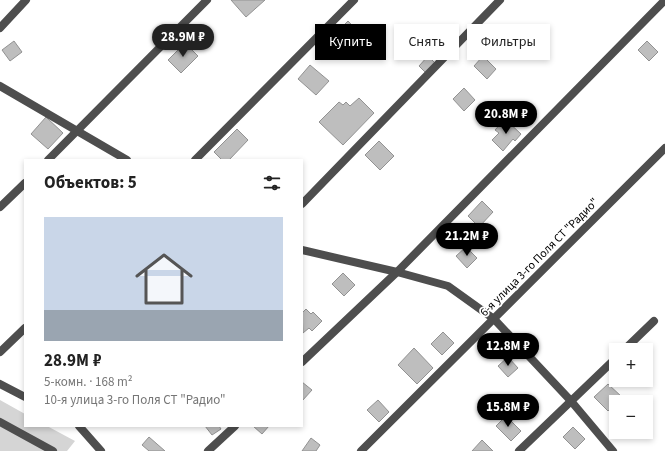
<!DOCTYPE html>
<html lang="ru">
<meta charset="utf-8">
<style>
:root{--surface:#fff;--page:#f2f2f2;--text:#222;--muted:#767676;--accent:#000}
body{margin:0;font-family:"Source Sans 3",sans-serif;background:var(--page);color:var(--text);height:100vh;display:flex;flex-direction:column;font-size:15px;white-space:nowrap}
*{box-sizing:border-box;margin:0}
p{font-size:13px;color:var(--muted)}
.icon{flex:none;width:22px;height:22px;fill:none;stroke:currentColor;stroke-width:2;stroke-linecap:round;stroke-linejoin:round}
.map{position:relative;flex:1;overflow:hidden}
.drawer{position:absolute;left:24px;top:159px;width:279px;height:268px;display:flex;flex-direction:column;background:var(--surface);border-radius:0px;box-shadow:0 2px 6px #0003}
.drawer>*{flex:none}
.hud{position:absolute;left:315px;top:24px;width:290px;height:36px;display:flex;gap:8px}
.tools{position:absolute;left:609px;top:343px;display:grid;gap:8px}
.tools a{display:grid;place-items:center;width:44px;height:44px;border-radius:0px;background:var(--surface);box-shadow:0 2px 6px #0003;font-size:20px}
.price{position:absolute;translate:-50% -34px;padding:0 9px;border-radius:14px;background:var(--accent);color:#fff;font-size:13px;line-height:26px;filter:drop-shadow(0 1px 2px #0008)}
.price::after{content:'';position:absolute;left:50%;top:24px;width:12px;height:9px;margin-left:-6px;background:inherit;clip-path:polygon(0 0,100% 0,50% 100%)}
.price.current{background:#222;color:#fff}
ul{padding:0;list-style:none}
li{display:grid;align-content:center;gap:8px;height:212px;padding:0 20px}
li span{display:grid;place-items:center;height:124px;border-radius:0px;color:#555}
li>.icon{margin-inline-start:auto}
span .icon{width:72px;height:72px;fill:#fffc;stroke-width:1}
li b{font-size:17px}
h2{display:flex;justify-content:space-between;align-items:center;height:48px;padding:0 20px;font-size:17px}
.tag{padding:0 14px;border-radius:0px;background:var(--surface);box-shadow:0 2px 6px #0003;font-size:14px;line-height:36px}
.tag.current{background:var(--accent);color:#fff}
.map>svg:first-child{display:block}
</style>
<div class="map">
<svg width="665" height="451" viewBox="0 0 665 451">
<rect width="100%" height="100%" fill="#fff"/>
<path fill="#d5d5d5" d="M0,400L25,414V426H47L75,441L67,451H0Z"/>
<g fill="#bebebe" stroke="#929292">
<path d="M231,0H265L246,17Z"/>
<path d="M348,21L363,37L342,58L331,47L337,41L332,37Z"/>
<path d="M539,30L548,40L538,48L530,39Z"/>
<path d="M14,41L22,52L10,61L2,50Z"/>
<path d="M647,41L658,52L649,61L638,50Z"/>
<path d="M185,43L198,56L181,73L168,60Z"/>
<path d="M428,56L435,63L426,73L419,66Z"/>
<path d="M483,56L496,69L487,79L474,66Z"/>
<path d="M310,65L329,81L316,95L298,79Z"/>
<path d="M464,88L475,100L464,111L453,99Z"/>
<path d="M359,98L374,113L343,145L319,122L339,102L343,105L346,102L350,106Z"/>
<path d="M46,117L63,133L48,149L31,134Z"/>
<path d="M505,119L521,134L515,141L513,139L503,151L492,140L499,133L495,130Z"/>
<path d="M237,129L248,140L229,160H222L214,152Z"/>
<path d="M379,141L394,156L380,170L365,155Z"/>
<path d="M482,201L493,212L479,227L468,216Z"/>
<path d="M466,247L477,258L467,268L456,256Z"/>
<path d="M343,273L355,285L344,296L332,284Z"/>
<path d="M306,309L311,314L313,312L322,321L312,331L309,328L303,333L302,313Z"/>
<path d="M443,332L454,343L442,355L431,344Z"/>
<path d="M414,348L433,368L417,384L398,365Z"/>
<path d="M508,357L518,368L508,377L498,366Z"/>
<path d="M302,382L312,390L302,401Z"/>
<path d="M608,384L622,397L608,411L594,397Z"/>
<path d="M378,400L389,412L379,422L367,410Z"/>
<path d="M506,416L521,431L511,441L496,426Z"/>
<path d="M205,426H219L221,429L212,435Z"/>
<path d="M253,426H269L262,434Z"/>
<path d="M573,427L585,439L575,449L563,437Z"/>
<path d="M149,437L165,451H149L142,445Z"/>
<path d="M311,438L320,445L316,451H302Z"/>
<path d="M482,440L493,451H472Z"/>
</g>
<g fill="none" stroke-linecap="round" stroke-linejoin="round">
<g stroke="#4e4e4e" stroke-width="8">
<path d="M0,28L26,0"/>
<path d="M0,86L127,160"/>
<path d="M48,160L207,0"/>
<path d="M195,160L354,0"/>
<path d="M302,204L500,0"/>
<path d="M0,207L25,183"/>
<path d="M302,250L397,272L448,286L494,319L571,401L613,451"/>
<path d="M624,350L654,321"/>
<path d="M0,352L25,328"/>
<path d="M302,362L397,272L665,0"/>
<path d="M0,384L25,397"/>
<path d="M0,422L53,451"/>
<path d="M79,426L101,451"/>
<path d="M208,451L235,426"/>
<path d="M361,451L665,148"/>
<path d="M519,451L616,358"/>
</g>
</g>
<g text-anchor="middle" stroke-width="3.5" stroke-linejoin="round" paint-order="stroke">
<g font-size="12" fill="#000" stroke="#fff">
<text transform="translate(539 257) rotate(-45)" y="4">6-я улица 3-го Поля СТ "Радио"</text>
</g>
</g>
</svg>
<div class="tools">
<a>+</a>
<a>−</a>
</div>
<b class="price current" style="left:183px;top:58px">28.9M ₽</b>
<b class="price" style="left:506px;top:135px">20.8M ₽</b>
<b class="price" style="left:467px;top:257px">21.2M ₽</b>
<b class="price" style="left:508px;top:367px">12.8M ₽</b>
<b class="price" style="left:508px;top:428px">15.8M ₽</b>
<div class="hud">
<a class="tag current">Купить</a>
<a class="tag">Снять</a>
<a class="tag">Фильтры</a>
</div>
<section class="drawer">
<h2>Объектов: 5<svg class="icon" aria-label="filters" viewBox="0 0 24 24"><path d="M4 7h16M4 17h16"/><circle cx="9" cy="7" r="2"/><circle cx="15" cy="17" r="2"/></svg></h2>
<ul>
<li><span style="background:linear-gradient(#c9d6e8 75%,#9aa5b1 0)"><svg class="icon" aria-label="home" viewBox="0 0 24 24"><path d="M3 11l9-7 9 7M6 9v11h12V9"/></svg></span><div><b>28.9M ₽</b><p>5-комн. · 168 m²</p><p>10-я улица 3-го Поля СТ &quot;Радио&quot;</p></div></li>
</ul>
</section>
</div>
